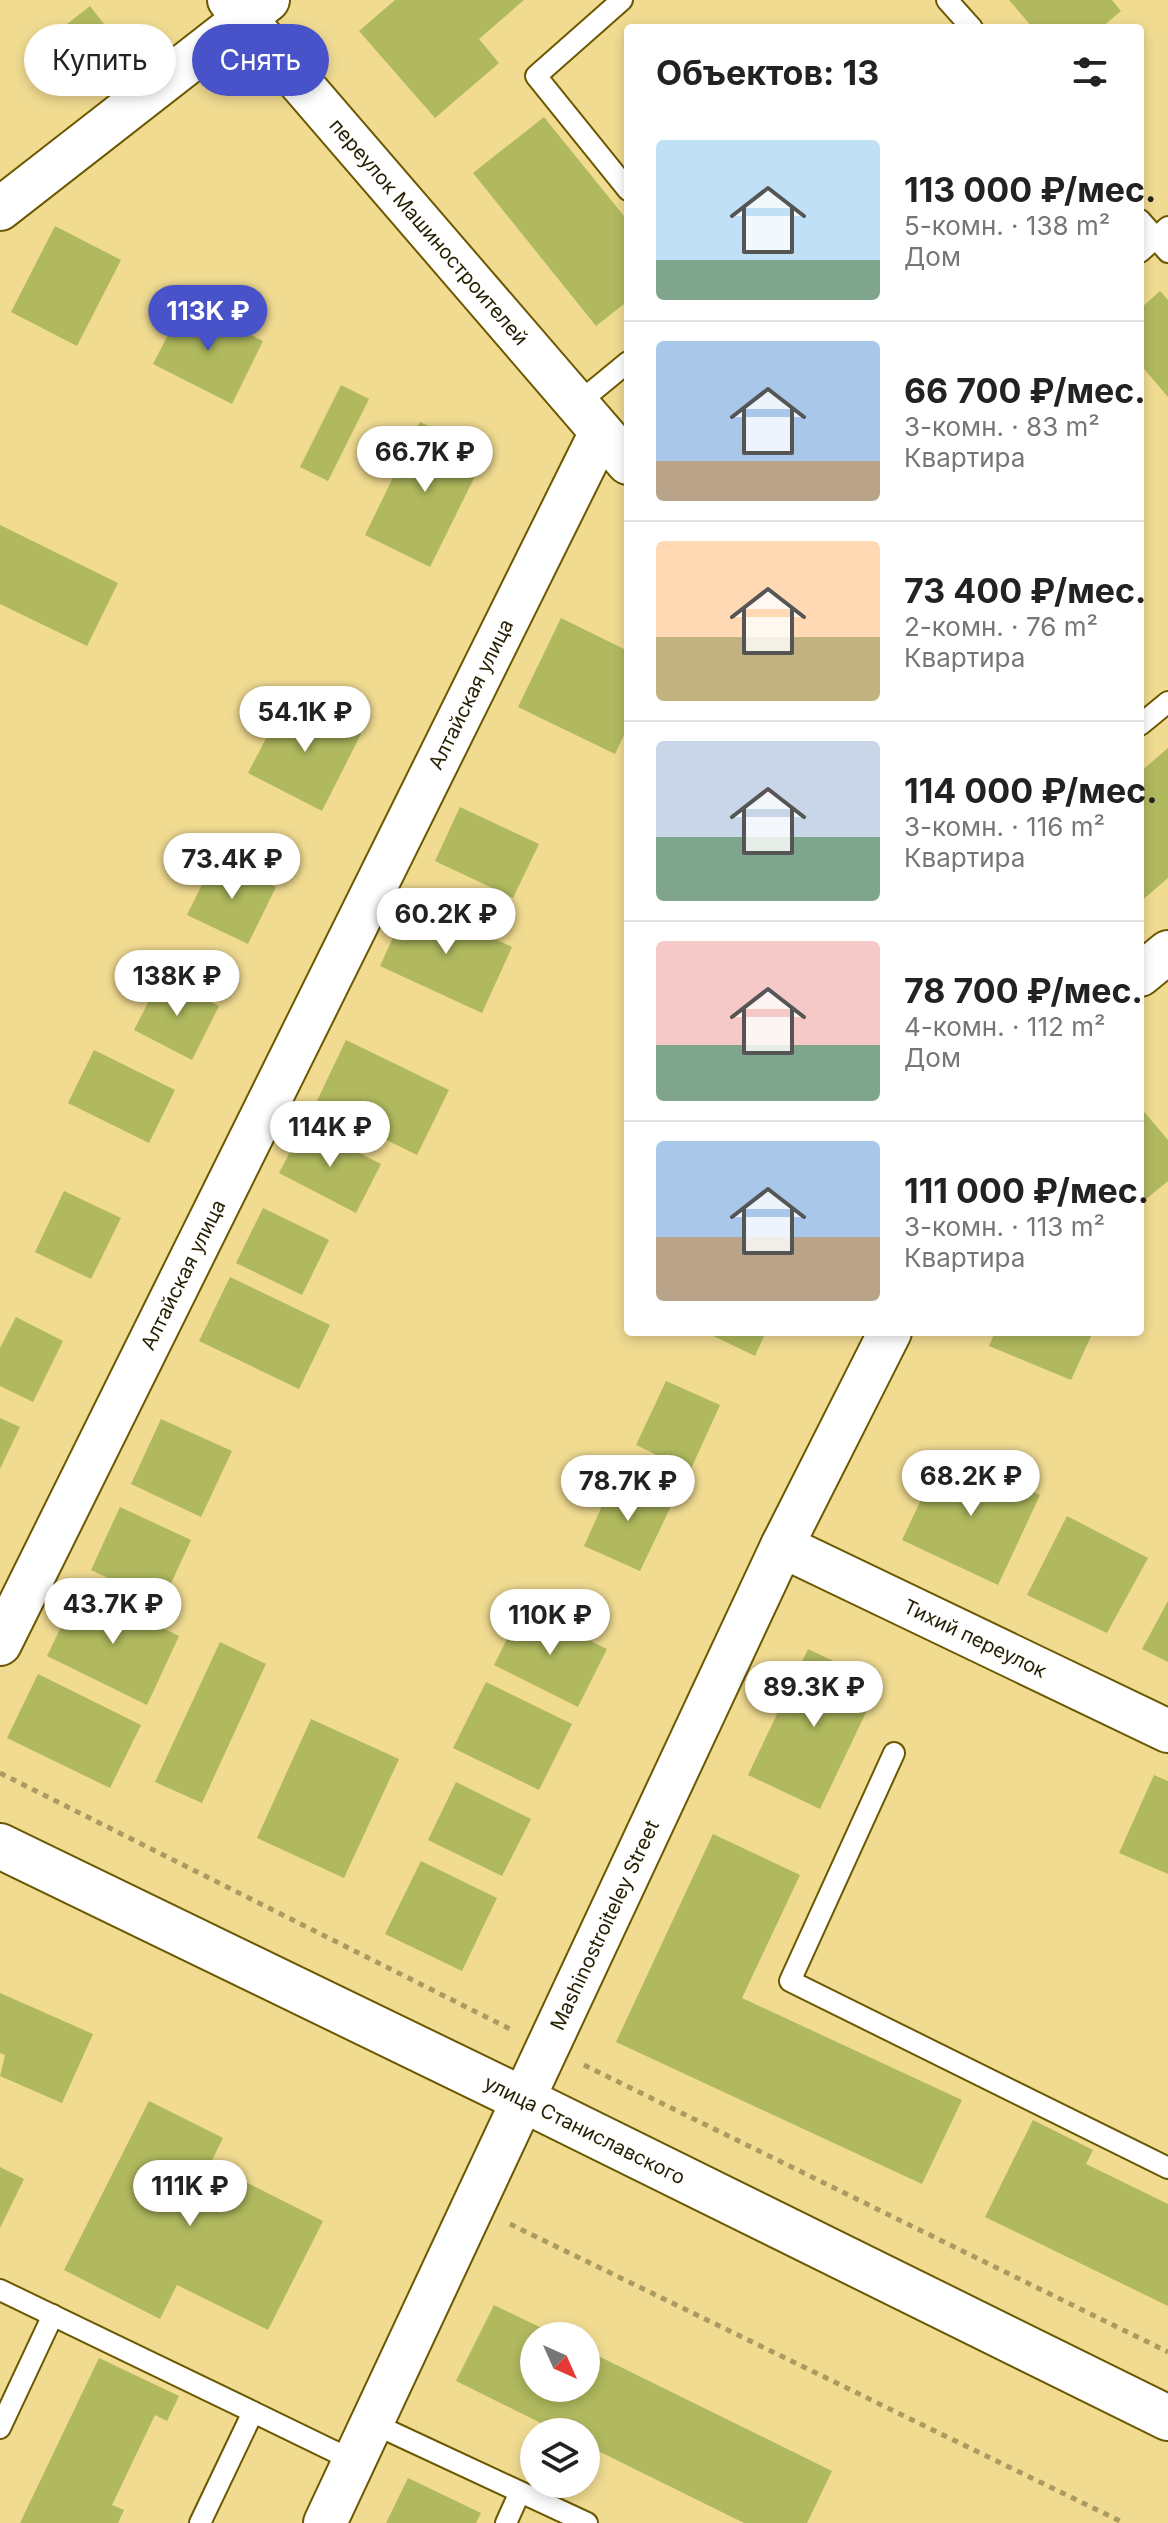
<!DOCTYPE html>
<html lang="ru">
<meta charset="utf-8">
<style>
:root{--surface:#fff;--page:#f6f6f6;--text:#222;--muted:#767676;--line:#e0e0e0;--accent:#4953c9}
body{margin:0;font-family:Inter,sans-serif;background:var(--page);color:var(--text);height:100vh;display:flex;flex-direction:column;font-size:30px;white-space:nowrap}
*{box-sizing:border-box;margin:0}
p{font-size:26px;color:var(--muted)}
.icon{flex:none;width:44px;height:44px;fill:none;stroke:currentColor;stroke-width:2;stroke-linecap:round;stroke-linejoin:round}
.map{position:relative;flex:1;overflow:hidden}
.details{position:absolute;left:624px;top:24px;width:520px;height:1312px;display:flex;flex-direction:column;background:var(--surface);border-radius:8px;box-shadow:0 4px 12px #0003}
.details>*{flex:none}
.banner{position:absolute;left:24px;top:24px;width:480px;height:72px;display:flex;gap:16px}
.needle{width:52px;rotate:135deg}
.tools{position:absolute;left:520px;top:2322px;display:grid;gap:16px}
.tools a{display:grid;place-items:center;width:80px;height:80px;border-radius:50%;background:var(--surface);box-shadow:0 4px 12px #0003;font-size:40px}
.price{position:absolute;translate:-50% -68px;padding:0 18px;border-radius:28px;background:#fff;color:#222;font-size:26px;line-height:52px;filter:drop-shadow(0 2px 4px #0008)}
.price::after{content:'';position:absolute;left:50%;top:48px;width:24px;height:18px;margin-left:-12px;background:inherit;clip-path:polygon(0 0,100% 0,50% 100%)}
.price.active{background:var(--accent);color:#fff}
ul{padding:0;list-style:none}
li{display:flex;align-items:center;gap:24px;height:200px;padding:0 32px}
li+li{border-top:2px solid var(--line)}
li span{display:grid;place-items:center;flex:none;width:224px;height:160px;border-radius:8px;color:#555}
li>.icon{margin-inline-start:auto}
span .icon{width:96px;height:96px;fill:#fffc;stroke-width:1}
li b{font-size:34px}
h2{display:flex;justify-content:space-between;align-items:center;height:96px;padding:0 32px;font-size:34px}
.chip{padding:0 28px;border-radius:36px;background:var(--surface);box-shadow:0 4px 12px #0003;font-size:28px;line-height:72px}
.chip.active{background:var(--accent);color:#fff}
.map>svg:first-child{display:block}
</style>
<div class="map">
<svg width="1168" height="2523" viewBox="0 0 1168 2523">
<rect width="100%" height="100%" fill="#f0db91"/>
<g fill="#b0b95e">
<path d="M395,0H524L479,39L499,63L435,118L359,31Z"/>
<path d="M1009,0H1112L1121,11L1101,28H1033Z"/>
<path d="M90,6L119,43L59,91L29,54Z"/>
<path d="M544,117L628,221V301L596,326L473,173Z"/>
<path d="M55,226L121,260L77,346L11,312Z"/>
<path d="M1160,291L1168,300V397L1140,364V309Z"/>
<path d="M185,302L263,341L232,404L153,364Z"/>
<path d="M341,385L369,399L328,481L300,467Z"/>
<path d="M420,422L486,454L430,567L365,535Z"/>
<path d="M0,525L118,583L87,646L0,604Z"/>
<path d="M561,618L628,651V727L615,754L518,707Z"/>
<path d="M288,696L361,734L322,811L248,773Z"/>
<path d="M1168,748V878L1140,902V772Z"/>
<path d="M460,807L539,844L513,898L435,861Z"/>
<path d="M215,858L276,887L248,944L187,915Z"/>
<path d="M410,900L512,947L482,1013L380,966Z"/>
<path d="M161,977L219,1006L192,1060L134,1030Z"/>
<path d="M346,1040L449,1090L417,1155L315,1105Z"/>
<path d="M94,1050L175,1090L149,1143L68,1103Z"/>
<path d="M1140,1107L1168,1140V1181L1140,1204Z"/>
<path d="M304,1125L381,1164L356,1213L279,1173Z"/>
<path d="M64,1191L121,1218L91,1279L35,1252Z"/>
<path d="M263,1208L329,1240L302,1295L236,1263Z"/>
<path d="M230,1277L330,1325L299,1389L199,1341Z"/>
<path d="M16,1317L63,1341L33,1402L0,1386V1348Z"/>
<path d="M705,1332H766L755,1356Z"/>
<path d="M995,1332H1093L1071,1380L989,1346Z"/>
<path d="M666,1381L720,1405L690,1471L636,1445Z"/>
<path d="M0,1418L20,1427L0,1469Z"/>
<path d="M161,1419L232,1451L201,1517L131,1484Z"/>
<path d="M944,1451L1040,1495L998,1585L902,1540Z"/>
<path d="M616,1475L673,1502L640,1571L584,1546Z"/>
<path d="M120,1507L191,1540L162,1603L91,1570Z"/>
<path d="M1067,1516L1148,1558L1107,1633L1027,1595Z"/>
<path d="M80,1588L179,1636L147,1705L47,1656Z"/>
<path d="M1168,1601V1662L1142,1649Z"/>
<path d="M523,1607L607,1649L578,1707L494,1665Z"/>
<path d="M220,1642L266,1664L202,1803L155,1782Z"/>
<path d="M808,1649L880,1683L820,1809L748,1775Z"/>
<path d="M38,1674L141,1725L110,1788L7,1738Z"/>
<path d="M486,1682L572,1724L539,1790L453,1748Z"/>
<path d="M311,1719L399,1759L344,1878L257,1838Z"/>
<path d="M1154,1775L1168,1781V1874L1119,1853Z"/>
<path d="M456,1782L531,1819L502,1876L428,1840Z"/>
<path d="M713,1834L800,1875L742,1998L962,2100L922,2184L616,2042Z"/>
<path d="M421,1861L497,1898L462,1971L385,1934Z"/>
<path d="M0,1993L93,2034L62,2103L0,2076L5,2055L0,2053Z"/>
<path d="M149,2101L223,2138L210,2164L323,2221L268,2330L177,2285L160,2319L64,2270Z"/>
<path d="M1033,2120L1093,2150L1086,2164L1168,2204V2306L985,2217Z"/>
<path d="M0,2167L24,2179L0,2228Z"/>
<path d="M494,2305L558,2336H534V2388H586V2350L832,2471L807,2523H744L586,2445V2432H559L456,2381Z"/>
<path d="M99,2358L179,2396L167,2421L155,2415L112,2505L124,2510L118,2523H20Z"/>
<path d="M408,2478L481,2513L476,2523H386Z"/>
</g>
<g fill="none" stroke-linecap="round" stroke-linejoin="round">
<defs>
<g id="service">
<path d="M622,0L536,76L628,190"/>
<path d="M947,0L972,28"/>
<path d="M1140,220L1168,252"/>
<path d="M1140,252L1168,227"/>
<path d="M577,404L628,362"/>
<path d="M1140,725L1168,702"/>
<path d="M894,1753L790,1981L1168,2168"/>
<path d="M0,2290L253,2412L200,2523"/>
<path d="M253,2412L354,2461"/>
<path d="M372,2423L587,2523"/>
<path d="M0,2428L53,2315"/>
<path d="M506,2523L520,2492"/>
</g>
<g id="minor">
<path id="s1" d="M229,0L628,463"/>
<path d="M0,209L268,0"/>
<path d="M1140,975L1168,952"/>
<path id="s2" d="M782,1546L1168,1731"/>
<path id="s3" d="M0,1644L601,432"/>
<path id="s4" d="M325,2523L782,1546L890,1332"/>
</g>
<g id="secondary">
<path id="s5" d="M0,1846L524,2100L1168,2418"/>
</g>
</defs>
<use href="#service" stroke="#6b5800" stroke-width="24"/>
<use href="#minor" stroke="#6b5800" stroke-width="46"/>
<use href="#secondary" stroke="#6b5800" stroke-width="48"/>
<g stroke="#ac9b60" stroke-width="5" stroke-dasharray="6 6" stroke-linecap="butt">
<path d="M0,1773L510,2029"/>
<path d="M584,2065L1168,2352"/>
<path d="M510,2224L1124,2523"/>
</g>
<use href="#service" stroke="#fff" stroke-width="20"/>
<use href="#minor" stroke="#fff" stroke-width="42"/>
<use href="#secondary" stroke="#fff" stroke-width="44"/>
</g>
<g text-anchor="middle" stroke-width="6" stroke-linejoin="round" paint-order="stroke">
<g font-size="20" fill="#261e00" stroke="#f0db91">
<text dy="7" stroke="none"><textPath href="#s1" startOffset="306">переулок Машиностроителей</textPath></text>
<text dy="7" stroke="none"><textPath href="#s3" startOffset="1060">Алтайская улица</textPath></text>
<text dy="7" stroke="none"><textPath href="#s3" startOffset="412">Алтайская улица</textPath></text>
<text dy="7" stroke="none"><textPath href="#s2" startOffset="214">Тихий переулок</textPath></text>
<text dy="7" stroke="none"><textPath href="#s4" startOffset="660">Mashinostroiteley Street</textPath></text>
<text dy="7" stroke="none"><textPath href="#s5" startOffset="650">улица Станиславского</textPath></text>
</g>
</g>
</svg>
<div class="tools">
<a><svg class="needle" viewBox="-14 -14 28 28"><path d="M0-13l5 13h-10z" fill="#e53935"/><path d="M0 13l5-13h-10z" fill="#767676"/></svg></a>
<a><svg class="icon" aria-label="layers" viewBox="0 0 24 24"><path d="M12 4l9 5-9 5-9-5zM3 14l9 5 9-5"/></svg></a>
</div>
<b class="price active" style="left:208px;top:353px">113K ₽</b>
<b class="price" style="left:425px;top:494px">66.7K ₽</b>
<b class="price" style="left:305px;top:754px">54.1K ₽</b>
<b class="price" style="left:232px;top:901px">73.4K ₽</b>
<b class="price" style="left:446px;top:956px">60.2K ₽</b>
<b class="price" style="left:177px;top:1018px">138K ₽</b>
<b class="price" style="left:330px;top:1169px">114K ₽</b>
<b class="price" style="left:971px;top:1518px">68.2K ₽</b>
<b class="price" style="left:628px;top:1523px">78.7K ₽</b>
<b class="price" style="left:113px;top:1646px">43.7K ₽</b>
<b class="price" style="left:550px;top:1657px">110K ₽</b>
<b class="price" style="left:814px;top:1729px">89.3K ₽</b>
<b class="price" style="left:190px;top:2228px">111K ₽</b>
<div class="banner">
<a class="chip">Купить</a>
<a class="chip active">Снять</a>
</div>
<section class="details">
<h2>Объектов: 13<svg class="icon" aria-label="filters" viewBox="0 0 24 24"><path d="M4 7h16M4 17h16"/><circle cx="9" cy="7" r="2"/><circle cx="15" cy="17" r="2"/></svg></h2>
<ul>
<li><span style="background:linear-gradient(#bfe0f5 75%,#7fa58c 0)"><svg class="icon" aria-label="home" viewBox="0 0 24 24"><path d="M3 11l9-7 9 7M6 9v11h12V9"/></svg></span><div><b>113 000 ₽/мес.</b><p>5-комн. · 138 m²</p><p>Дом</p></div></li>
<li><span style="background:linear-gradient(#a9c7e8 75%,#b9a48a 0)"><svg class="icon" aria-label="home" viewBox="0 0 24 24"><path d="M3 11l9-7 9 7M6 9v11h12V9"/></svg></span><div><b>66 700 ₽/мес.</b><p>3-комн. · 83 m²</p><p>Квартира</p></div></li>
<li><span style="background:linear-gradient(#ffd9b3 60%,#c2b280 0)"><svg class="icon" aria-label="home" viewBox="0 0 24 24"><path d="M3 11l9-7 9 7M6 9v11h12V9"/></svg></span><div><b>73 400 ₽/мес.</b><p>2-комн. · 76 m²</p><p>Квартира</p></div></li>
<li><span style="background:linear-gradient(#c9d6e8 60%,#7fa58c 0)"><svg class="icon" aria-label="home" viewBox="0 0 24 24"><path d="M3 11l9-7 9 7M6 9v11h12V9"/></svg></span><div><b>114 000 ₽/мес.</b><p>3-комн. · 116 m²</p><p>Квартира</p></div></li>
<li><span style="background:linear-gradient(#f6c9c9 65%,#7fa58c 0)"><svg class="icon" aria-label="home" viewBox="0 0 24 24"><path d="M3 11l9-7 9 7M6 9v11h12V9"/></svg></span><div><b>78 700 ₽/мес.</b><p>4-комн. · 112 m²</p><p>Дом</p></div></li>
<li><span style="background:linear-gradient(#a9c7e8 60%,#b9a48a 0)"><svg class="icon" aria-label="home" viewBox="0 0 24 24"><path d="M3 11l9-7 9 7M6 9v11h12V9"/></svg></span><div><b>111 000 ₽/мес.</b><p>3-комн. · 113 m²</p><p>Квартира</p></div></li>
</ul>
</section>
</div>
